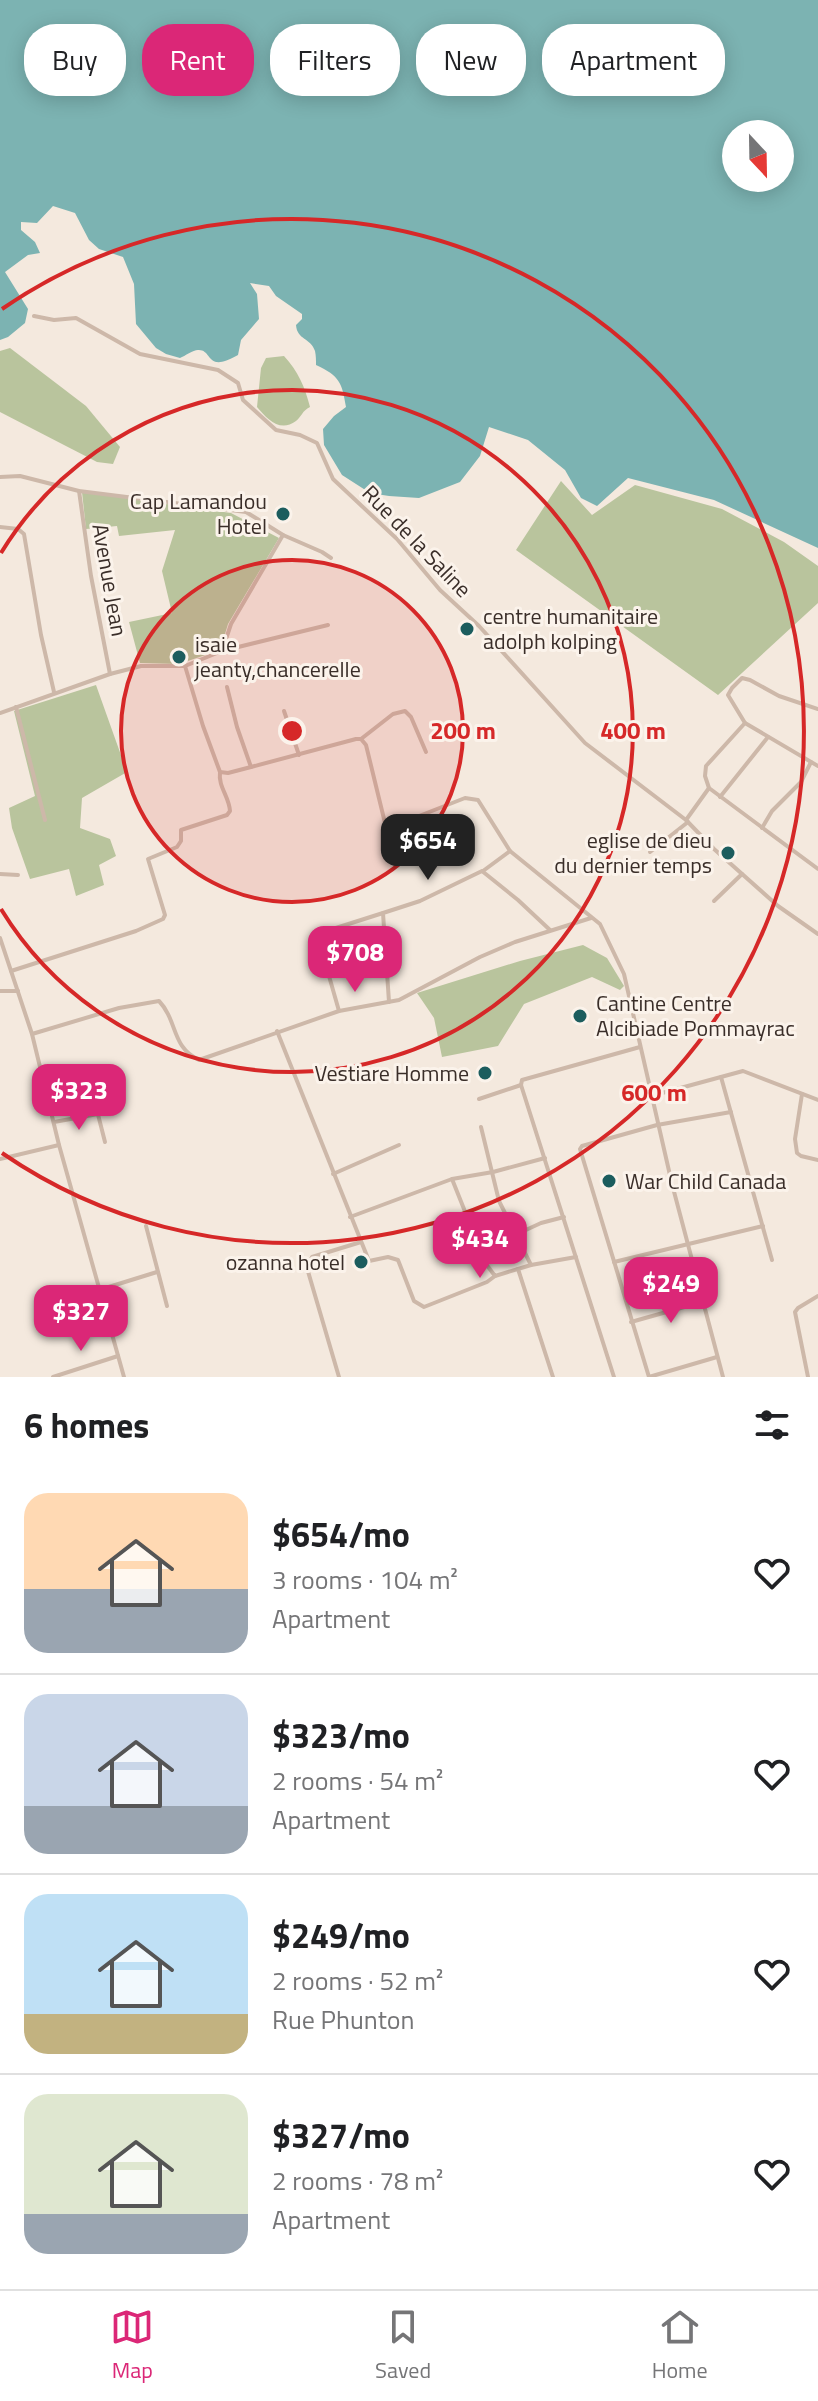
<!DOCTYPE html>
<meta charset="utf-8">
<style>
:root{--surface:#fff;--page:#f6f6f6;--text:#202124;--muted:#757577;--line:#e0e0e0;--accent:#db2777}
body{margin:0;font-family:"Titillium Web",sans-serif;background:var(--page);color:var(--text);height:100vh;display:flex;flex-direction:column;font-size:30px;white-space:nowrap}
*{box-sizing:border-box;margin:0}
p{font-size:26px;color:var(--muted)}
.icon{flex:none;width:44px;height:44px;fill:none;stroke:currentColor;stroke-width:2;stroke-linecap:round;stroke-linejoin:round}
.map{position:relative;height:1377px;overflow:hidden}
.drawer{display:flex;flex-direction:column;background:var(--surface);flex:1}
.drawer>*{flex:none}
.hud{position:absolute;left:24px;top:24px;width:770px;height:72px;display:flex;gap:16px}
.needle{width:52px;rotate:158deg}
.fabs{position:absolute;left:722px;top:120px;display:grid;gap:16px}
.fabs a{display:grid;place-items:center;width:72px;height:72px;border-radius:50%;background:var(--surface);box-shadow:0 4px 20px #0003;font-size:40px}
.price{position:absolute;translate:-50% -68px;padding:0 18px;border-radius:16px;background:var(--accent);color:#fff;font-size:26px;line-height:52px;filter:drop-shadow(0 2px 4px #0008)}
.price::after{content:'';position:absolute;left:50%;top:48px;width:24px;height:18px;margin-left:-12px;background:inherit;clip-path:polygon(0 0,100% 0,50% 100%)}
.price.current{background:#222;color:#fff}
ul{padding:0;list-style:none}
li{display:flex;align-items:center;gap:24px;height:200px;padding:0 24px}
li+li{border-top:2px solid var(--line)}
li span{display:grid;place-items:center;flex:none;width:224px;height:160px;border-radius:24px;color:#555}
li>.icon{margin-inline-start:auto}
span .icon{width:96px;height:96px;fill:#fffc;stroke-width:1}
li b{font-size:34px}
h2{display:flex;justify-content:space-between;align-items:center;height:96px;padding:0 24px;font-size:34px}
.chip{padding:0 28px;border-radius:32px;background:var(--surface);box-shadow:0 4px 20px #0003;font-size:28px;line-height:72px}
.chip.current{background:var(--accent);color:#fff}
.tab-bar{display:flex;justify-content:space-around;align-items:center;height:112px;border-top:2px solid var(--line);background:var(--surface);font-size:22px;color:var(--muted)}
.tab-bar a{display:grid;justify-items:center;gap:4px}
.tab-bar .current{color:var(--accent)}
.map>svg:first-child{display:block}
</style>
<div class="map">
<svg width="818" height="1377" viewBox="0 0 818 1377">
<rect width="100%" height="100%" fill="#f4e9de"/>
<g fill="#b9c49d">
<path d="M10,348L86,406L120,447L113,464L97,462L0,412V351Z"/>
<path d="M284,356C298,371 305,387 310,407C302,411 302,416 296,421C280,433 267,419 257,407L261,368L266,358Z"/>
<path d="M561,481L592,515L635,485L722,509L784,542L818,566V603L718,695L516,550Z"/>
<path d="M82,492L231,513L279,538L228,624L220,650L179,664L140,663L129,622L172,613L162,571L175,530L119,536L117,526L86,529Z"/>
<path d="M96,685L127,772L82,798L80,828L110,839L116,856L99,865L104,885L76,896L69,869L30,879L12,828L9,808L35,796L14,711Z"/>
<path d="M583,945L607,958L624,986L620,990L592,977L524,1004L498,1046L442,1057L434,1018L417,993L520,961Z"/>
</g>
<path fill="#7cb3b2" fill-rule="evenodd" d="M0,0H818V548L714,500L628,478L597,506L581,498L565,470L528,440L489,427L480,456L460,482L419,498L389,496L370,493L342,475L324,445L323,429L334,416L346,407C342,383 340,376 316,365C316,360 316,356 315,351C311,338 297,340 296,325L302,319V314L276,296L269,286L250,283L257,294L259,319L241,340L238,355C205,374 213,349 198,350C193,350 185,356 180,358L166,354L156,348L136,324L134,284L123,257L99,249L89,240L75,213L53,206L37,223L21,222V230L35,242L40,253L28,255L5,272L28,309L25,323L8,337L0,340ZM736,134H780V178H736Z"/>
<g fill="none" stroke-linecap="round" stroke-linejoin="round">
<g stroke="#cdb8a9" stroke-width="4">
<path d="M34,316L54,320L76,318L140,354L218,370L238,383L243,400L276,430L300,435L317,443L333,479L397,539L440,590L479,626L585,743L686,820L714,849L778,906L818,934"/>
<path d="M0,477L20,476L79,491L246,512L283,535L322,552L331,558"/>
<path d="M79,491L91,576L110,674"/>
<path d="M0,527L18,529L24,534L41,635L54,692"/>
<path d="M222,651L328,625"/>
<path d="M185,666L222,651L231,624L283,535"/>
<path d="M227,687L237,727L251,767"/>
<path d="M16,707L45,820"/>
<path d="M818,709L779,696L750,680L742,678L732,688L728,695L745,723L818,766"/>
<path d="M284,711L299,755"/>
<path d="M0,713L110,674L141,666H185L203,726L220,772L228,773L251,767L356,739H361L366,745L385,823L391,827L465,798L478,800L510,851L600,924L624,974L672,1184L723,1377"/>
<path d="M745,723L706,766L705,776L709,788L818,869"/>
<path d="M361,739L393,714L405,711L411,717L426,752"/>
<path d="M720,797L768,737"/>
<path d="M686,820L709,788"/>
<path d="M762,828L772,811L801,782L811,762"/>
<path d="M650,852L688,822"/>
<path d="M483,871L510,851"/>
<path d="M0,874L18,875"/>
<path d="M714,901L742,874"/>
<path d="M0,938L32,1034L59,1145L124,1377"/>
<path d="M11,971L136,931L163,919L165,915L148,859L177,847L181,841V830L227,815L230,811C229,796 218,787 220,772"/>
<path d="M0,991H18"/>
<path d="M389,1002L383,913L420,901L482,871L518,900L550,930"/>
<path d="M339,1011L317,934L383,913"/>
<path d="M277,1031L369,1261L388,1257L398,1260L414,1301L424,1307L487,1282L495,1276"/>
<path d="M32,1034L119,1008L159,1001C178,1021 171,1047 199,1060L339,1011L399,1000L480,957L515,942L591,918"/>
<path d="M721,1077L772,1260"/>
<path d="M92,1091L105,1142"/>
<path d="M802,1094L795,1139L797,1153L801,1156L818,1160"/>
<path d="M651,1096L743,1071L818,1100"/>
<path d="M479,1099L521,1085"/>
<path d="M54,1122L98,1114"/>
<path d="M481,1127L499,1201L531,1265"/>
<path d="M0,1159L59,1145"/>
<path d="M333,1174L399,1145"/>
<path d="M452,1179L486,1264L495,1276L531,1265L576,1257"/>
<path d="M350,1217L452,1179L493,1172L545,1158"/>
<path d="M146,1226L167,1306"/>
<path d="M515,1235L541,1223L564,1217"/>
<path d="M614,1262L763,1226"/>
<path d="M518,1269L553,1377"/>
<path d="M99,1290L157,1272"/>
<path d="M631,1322L702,1302"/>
<path d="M53,1377L118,1356"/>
<path d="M339,1377L307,1268L312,1257L361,1242"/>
<path d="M614,1377L521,1085L522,1080L640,1047"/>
<path d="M649,1377L580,1149L582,1146L657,1125L731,1112"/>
<path d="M649,1377L717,1357"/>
<path d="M808,1377L795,1312L798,1308L818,1296"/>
</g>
</g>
<circle cx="292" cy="731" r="171" fill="#d62828" fill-opacity=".12"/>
<g fill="none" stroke="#d62828" stroke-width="4">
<circle cx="292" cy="731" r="171"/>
<path d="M1 553A341 341 0 1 1 1 909"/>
<path d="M2 309A512 512 0 1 1 2 1153"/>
</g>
<g fill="#1c5d5e" stroke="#fbf3eb" stroke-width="3">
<circle cx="283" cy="514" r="8"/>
<circle cx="467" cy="629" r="8"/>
<circle cx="179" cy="657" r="8"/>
<circle cx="728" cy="853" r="8"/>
<circle cx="580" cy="1016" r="8"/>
<circle cx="485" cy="1073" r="8"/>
<circle cx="609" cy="1181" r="8"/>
<circle cx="361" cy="1262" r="8"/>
</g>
<g text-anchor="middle" stroke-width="6" stroke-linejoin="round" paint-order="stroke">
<g font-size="22" fill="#3a2e29" stroke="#fbf3eb" text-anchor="end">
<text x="267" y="509">Cap Lamandou<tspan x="267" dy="25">Hotel</tspan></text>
<text x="483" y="624" text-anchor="start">centre humanitaire<tspan x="483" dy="25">adolph kolping</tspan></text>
<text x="195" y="652" text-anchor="start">isaie<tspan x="195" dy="25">jeanty,chancerelle</tspan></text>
<text x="712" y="848">eglise de dieu<tspan x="712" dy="25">du dernier temps</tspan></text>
<text x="596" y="1011" text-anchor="start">Cantine Centre<tspan x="596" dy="25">Alcibiade Pommayrac</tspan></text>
<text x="469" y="1081">Vestiare Homme</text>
<text x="625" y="1189" text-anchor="start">War Child Canada</text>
<text x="345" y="1270">ozanna hotel</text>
</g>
<g font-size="22" fill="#3a2e29" stroke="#fbf3eb">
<text transform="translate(417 541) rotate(46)" y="8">Rue de la Saline</text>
<text transform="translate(110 580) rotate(80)" y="8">Avenue Jean</text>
</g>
</g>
<circle cx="292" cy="731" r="12" fill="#d62828" stroke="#fbf3eb" stroke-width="4"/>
<g font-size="24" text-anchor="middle" font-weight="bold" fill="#d62828" stroke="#fbf3eb" stroke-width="6" stroke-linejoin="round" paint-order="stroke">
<text x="463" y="739">200 m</text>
<text x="633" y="739">400 m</text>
<text x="654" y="1101">600 m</text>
</g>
</svg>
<div class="fabs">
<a><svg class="needle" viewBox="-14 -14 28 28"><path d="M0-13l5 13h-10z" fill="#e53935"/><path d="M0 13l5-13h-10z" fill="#757577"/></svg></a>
</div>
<b class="price current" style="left:428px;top:882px">$654</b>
<b class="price" style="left:355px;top:994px">$708</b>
<b class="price" style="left:79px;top:1132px">$323</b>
<b class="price" style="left:480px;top:1280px">$434</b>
<b class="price" style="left:671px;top:1325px">$249</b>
<b class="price" style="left:81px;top:1353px">$327</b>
<div class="hud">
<a class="chip">Buy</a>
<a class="chip current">Rent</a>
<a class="chip">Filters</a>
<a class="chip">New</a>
<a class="chip">Apartment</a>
</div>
</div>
<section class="drawer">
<h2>6 homes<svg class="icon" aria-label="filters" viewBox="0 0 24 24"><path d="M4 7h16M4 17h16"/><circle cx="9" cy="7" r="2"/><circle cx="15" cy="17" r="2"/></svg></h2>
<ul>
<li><span style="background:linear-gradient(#ffd9b3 60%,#9aa5b1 0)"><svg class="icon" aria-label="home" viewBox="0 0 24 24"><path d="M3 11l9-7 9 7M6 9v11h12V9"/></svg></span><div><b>$654/mo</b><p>3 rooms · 104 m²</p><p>Apartment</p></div><svg class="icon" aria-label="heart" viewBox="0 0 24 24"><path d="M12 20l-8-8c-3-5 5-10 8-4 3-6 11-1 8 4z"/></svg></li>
<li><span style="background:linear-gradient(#c9d6e8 70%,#9aa5b1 0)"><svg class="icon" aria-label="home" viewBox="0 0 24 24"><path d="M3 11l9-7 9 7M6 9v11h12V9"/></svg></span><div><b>$323/mo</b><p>2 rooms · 54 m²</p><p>Apartment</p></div><svg class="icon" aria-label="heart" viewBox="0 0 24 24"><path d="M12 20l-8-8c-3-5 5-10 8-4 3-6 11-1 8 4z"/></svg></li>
<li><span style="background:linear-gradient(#bfe0f5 75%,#c2b280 0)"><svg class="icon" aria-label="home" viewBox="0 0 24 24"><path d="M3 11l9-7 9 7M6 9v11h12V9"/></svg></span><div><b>$249/mo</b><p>2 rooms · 52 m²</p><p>Rue Phunton</p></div><svg class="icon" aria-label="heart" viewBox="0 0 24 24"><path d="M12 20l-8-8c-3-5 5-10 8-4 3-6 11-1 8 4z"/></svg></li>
<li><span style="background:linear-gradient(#dfe7d0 75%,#9aa5b1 0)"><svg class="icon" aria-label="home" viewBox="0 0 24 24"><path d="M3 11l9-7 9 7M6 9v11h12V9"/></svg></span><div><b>$327/mo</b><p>2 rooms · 78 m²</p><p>Apartment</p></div><svg class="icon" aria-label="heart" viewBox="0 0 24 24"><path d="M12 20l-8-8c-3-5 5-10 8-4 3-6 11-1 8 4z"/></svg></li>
</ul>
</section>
<nav class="tab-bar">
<a class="current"><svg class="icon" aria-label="map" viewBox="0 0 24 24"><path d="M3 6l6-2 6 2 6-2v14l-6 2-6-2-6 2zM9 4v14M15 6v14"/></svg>Map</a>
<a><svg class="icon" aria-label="saved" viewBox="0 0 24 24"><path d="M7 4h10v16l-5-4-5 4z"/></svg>Saved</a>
<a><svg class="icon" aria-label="home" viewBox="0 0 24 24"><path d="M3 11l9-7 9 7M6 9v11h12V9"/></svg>Home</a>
</nav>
